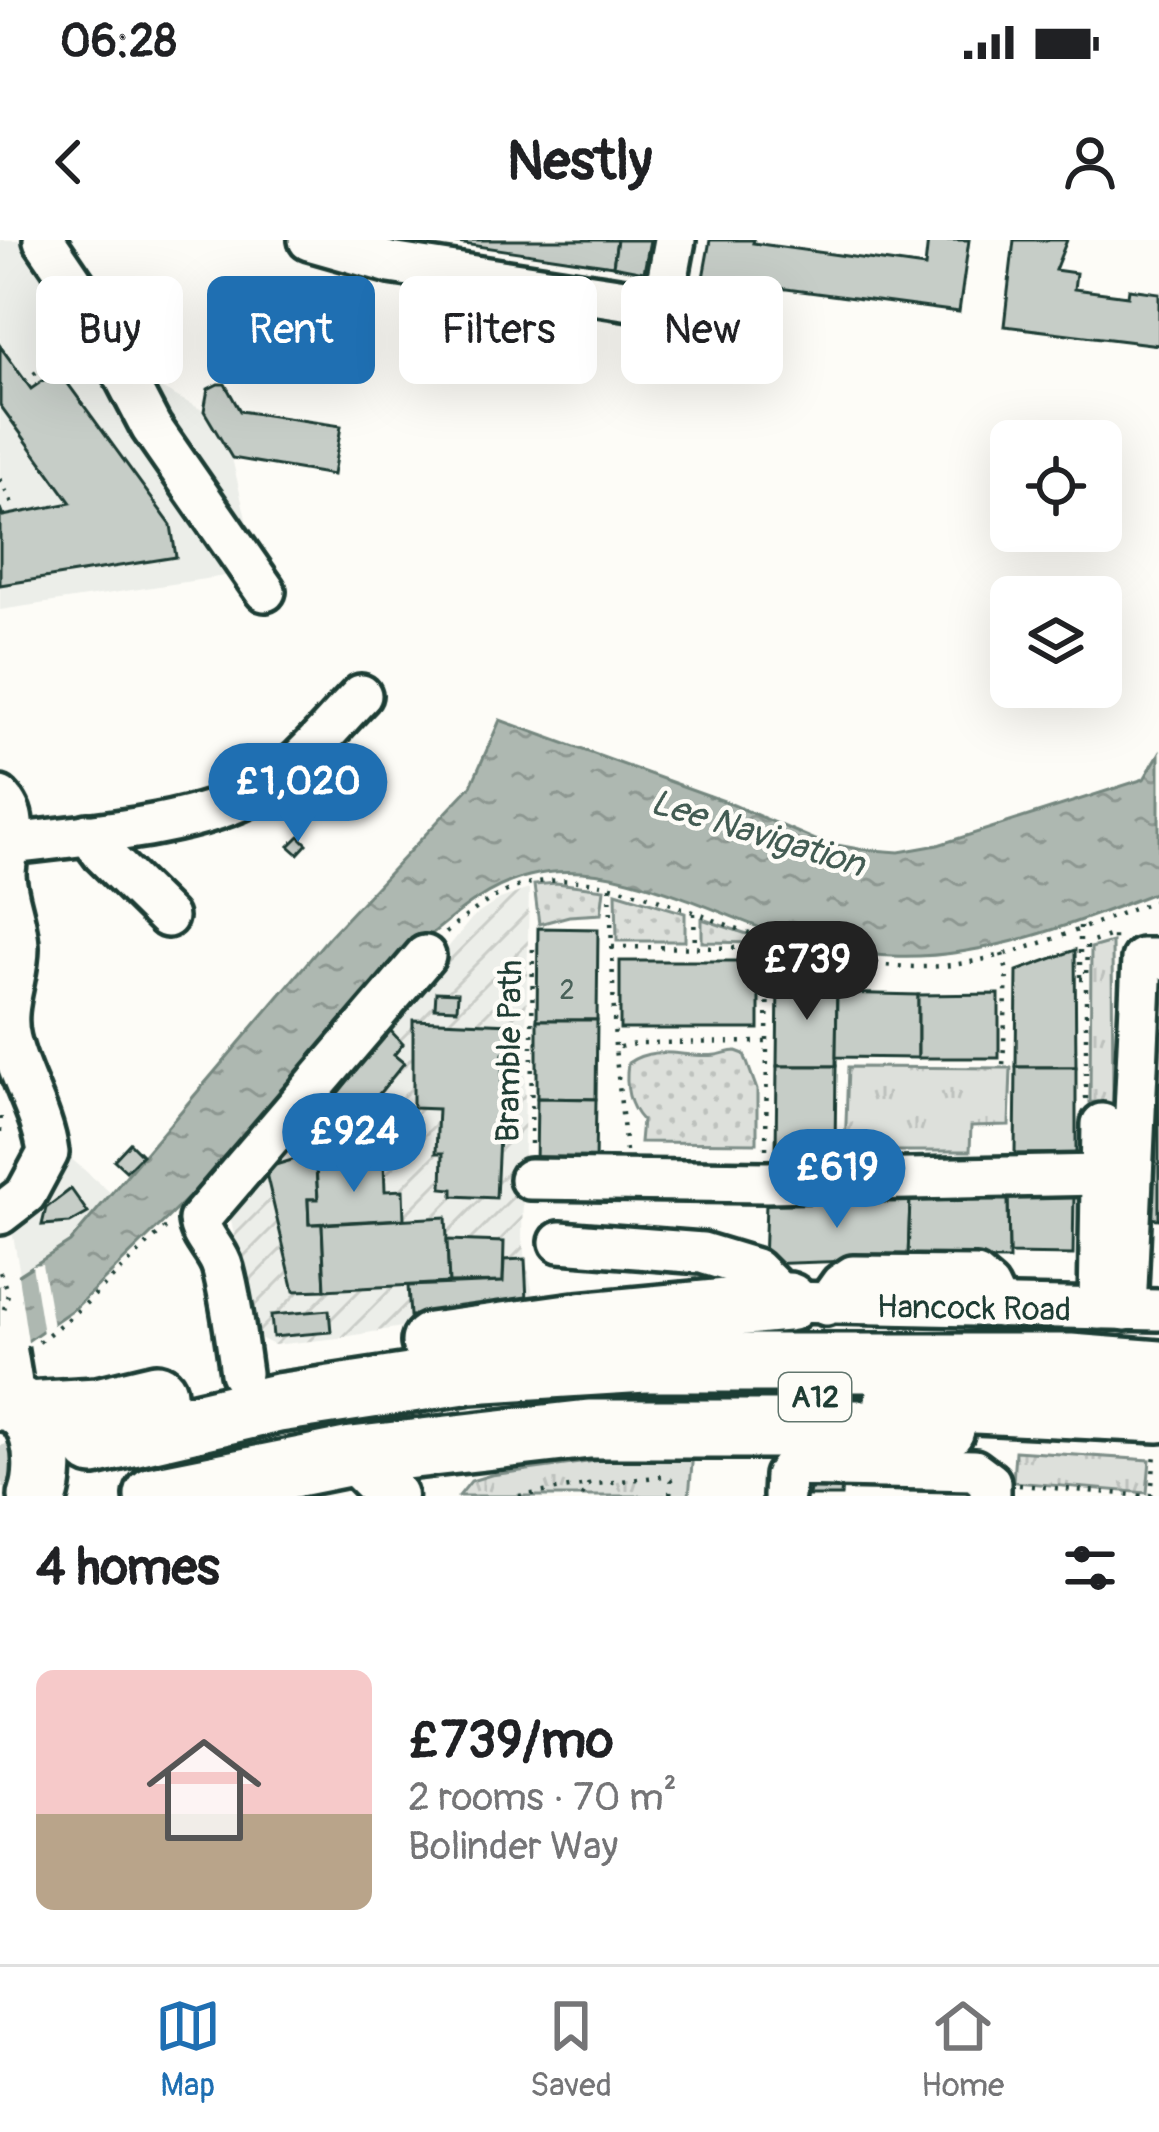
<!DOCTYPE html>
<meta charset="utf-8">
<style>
:root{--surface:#fff;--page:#f2f2f2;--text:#202124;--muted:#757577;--line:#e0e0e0;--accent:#1f6fb2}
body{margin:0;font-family:Pangolin,sans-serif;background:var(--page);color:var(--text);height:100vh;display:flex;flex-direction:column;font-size:45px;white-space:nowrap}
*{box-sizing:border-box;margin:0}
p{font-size:39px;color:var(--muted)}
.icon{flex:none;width:66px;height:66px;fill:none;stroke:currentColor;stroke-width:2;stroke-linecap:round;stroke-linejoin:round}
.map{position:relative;height:1256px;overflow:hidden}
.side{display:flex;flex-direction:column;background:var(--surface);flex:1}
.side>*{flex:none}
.top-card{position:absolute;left:36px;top:36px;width:1089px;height:108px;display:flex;gap:24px}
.controls{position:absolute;left:990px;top:180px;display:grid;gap:24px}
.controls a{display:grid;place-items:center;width:132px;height:132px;border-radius:18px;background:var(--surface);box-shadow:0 12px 48px #0002;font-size:60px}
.price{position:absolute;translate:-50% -102px;padding:0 27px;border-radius:42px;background:var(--accent);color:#fff;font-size:39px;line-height:78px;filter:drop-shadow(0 3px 6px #0008)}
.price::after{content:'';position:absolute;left:50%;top:72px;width:36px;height:27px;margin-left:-18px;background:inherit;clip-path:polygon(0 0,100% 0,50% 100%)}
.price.selected{background:#222;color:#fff}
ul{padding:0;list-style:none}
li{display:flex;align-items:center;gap:36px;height:300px;padding:0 36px}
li+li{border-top:3px solid var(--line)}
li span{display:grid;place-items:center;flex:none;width:336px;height:240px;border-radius:18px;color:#555}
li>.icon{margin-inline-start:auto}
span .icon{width:144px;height:144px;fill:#fffc;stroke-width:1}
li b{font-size:51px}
h2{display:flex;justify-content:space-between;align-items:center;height:144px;padding:0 36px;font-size:51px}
.chip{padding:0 42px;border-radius:18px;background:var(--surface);box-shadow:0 12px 48px #0002;font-size:42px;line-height:108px}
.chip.selected{background:var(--accent);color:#fff}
.status{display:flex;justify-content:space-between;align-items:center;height:84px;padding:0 60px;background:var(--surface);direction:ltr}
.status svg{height:33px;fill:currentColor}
header{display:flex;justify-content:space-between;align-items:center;height:156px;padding:0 36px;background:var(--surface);font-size:54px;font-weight:700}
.tab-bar{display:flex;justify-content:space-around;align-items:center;height:168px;border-top:3px solid var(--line);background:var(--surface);font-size:33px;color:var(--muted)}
.tab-bar a{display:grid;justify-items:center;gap:6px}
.tab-bar .selected{color:var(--accent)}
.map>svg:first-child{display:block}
</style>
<div class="status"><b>06:28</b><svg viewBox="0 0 49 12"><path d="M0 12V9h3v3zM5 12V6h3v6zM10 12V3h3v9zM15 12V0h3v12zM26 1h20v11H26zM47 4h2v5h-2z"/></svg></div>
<header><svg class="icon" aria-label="back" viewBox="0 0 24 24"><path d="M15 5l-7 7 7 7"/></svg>Nestly<svg class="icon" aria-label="person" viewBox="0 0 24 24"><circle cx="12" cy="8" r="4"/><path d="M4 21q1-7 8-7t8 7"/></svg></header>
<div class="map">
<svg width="1159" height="1256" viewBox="0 0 1159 1256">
<defs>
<pattern id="industrial-furrows" width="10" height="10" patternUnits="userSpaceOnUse" patternTransform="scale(3)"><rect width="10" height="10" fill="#eceee9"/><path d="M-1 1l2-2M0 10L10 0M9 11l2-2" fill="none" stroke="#cacdc8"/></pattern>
<pattern id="grass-tufts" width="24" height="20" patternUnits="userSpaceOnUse" patternTransform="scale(3)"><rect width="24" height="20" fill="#dde0db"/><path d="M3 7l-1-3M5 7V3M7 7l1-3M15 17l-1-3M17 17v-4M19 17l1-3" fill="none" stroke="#bdc1bd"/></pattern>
<pattern id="garden-dots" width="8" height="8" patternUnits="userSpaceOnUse" patternTransform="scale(3)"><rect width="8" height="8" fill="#dde0db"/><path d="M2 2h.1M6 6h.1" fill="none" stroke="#bdc1bd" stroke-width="1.8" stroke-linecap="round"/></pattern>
<pattern id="water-ripples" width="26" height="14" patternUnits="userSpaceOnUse" patternTransform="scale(3)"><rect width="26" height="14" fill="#aeb8b1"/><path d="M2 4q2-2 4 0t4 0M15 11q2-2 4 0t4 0" fill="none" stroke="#8d9791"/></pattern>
</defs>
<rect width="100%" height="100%" fill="#fdfcf7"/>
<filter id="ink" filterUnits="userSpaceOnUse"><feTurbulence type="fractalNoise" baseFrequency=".00833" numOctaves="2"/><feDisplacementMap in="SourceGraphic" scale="24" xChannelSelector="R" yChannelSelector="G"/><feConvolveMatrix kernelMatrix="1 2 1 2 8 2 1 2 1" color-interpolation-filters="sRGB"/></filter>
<g filter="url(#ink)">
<g fill="#eceee9">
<path d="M0,0H54L153,144L204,171L232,218L258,331L0,370Z"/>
<path d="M60,909L112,954L69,1002L20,1034L13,995L54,948Z"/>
</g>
<g fill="url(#industrial-furrows)">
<path d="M465,88L526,99L520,137L458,126Z"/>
<path d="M529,649L522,999L534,1060L505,1069L338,1098L274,1105L254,1095L230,976L472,678L500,659Z"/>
</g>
<g fill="url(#grass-tufts)" stroke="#7e8e88" stroke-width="3">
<path d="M1112,702L1113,863L1090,862L1091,708Z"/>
<path d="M848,827L1011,828L1009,885L971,886L970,911H845Z"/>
<path d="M1015,1211L1150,1220L1147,1253L1013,1242Z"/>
<path d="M693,1213L689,1256H459L471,1241L491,1235L639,1215Z"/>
</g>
<g fill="url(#garden-dots)" stroke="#7e8e88" stroke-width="3">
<path d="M556,643L604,649L601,674L569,676L539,684L534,645Z"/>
<path d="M616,652L685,673V701H617Z"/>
<path d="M702,679L762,699L760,703L702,702Z"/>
<path d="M736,811L744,814L757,850V903L640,902L642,880C627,864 625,844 628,823C657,803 685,819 716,815C723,814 729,811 736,811Z"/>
</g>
<path fill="url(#water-ripples)" stroke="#75877f" stroke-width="3" d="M500,480L724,561L820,602L859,609L899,612L938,605L1144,539L1159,514V651C1077,683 982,720 893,716C869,715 842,713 820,708C731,685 622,613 529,636C488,646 458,672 428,697L197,963L187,959L75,1068L0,1120V1047L70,1002L329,697L471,546Z"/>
<g fill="#fdfcf7">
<path d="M42,1024L54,1092L44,1100L32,1025Z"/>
<path d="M17,1029L29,1109L0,1126V1042Z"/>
</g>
<g fill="#c6cdc7" stroke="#1f3d34" stroke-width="3">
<path d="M458,0H617L613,26L457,3Z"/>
<path d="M617,0H650L644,32L613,26Z"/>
<path d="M710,0H754L753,3L925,27L928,0H969L959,72L703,38Z"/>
<path d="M1014,0H1067L1055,30L1076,33L1074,49L1128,56L1129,49L1159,53V105L1004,86Z"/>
<path d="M0,106L31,149L58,130L171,285L176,317L0,345V268L3,276L71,263L0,165Z"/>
<path d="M218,144H225L240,171L341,186L333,235L232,218L204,171L208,149Z"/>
<path d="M299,596L307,604L298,614L289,606Z"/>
<path d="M538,688L598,689L597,780H537Z"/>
<path d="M1075,710L1076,827H1016L1017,731Z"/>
<rect x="620" y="721" width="139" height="68"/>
<path d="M1159,732V979L1143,978Z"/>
<path d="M778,740H837L836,826H777Z"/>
<path d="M436,752L458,753L457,769L435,768Z"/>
<path d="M837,753L918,755V818L836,817Z"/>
<path d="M999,754V818H918V755Z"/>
<path d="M413,780L511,784L510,814H503L496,958L453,956V949L442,948L443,913H436L438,869L413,868Z"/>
<path d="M537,780H597L596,859L537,858Z"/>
<path d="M389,789L403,804L394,815L404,823L349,891L352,893L327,917L303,897Z"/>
<path d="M777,826H836L835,912L776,913Z"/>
<path d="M1016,827H1076V914H1015Z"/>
<path d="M537,858L596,859L595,925H536Z"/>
<path d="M130,903L142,915L126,931L114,920Z"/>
<path d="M315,913L318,959H308L309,984H322L325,1050L294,1051L266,933L272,926Z"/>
<path d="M384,923L385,951L403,950L404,979L309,984L308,959H318L316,926Z"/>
<path d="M71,949L88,973L70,983L42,985L46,968Z"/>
<path d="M1074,954L1073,1015L1009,1014L1008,955Z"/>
<path d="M828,959H910L908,1019L764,1024L766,963H829Z"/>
<path d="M910,959L1008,960L1009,1020L908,1019Z"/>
<path d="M446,977L449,1043L325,1050L322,984Z"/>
<path d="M447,1000L504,1002L503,1042L449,1043Z"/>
<path d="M525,1019L527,1061L457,1068V1074L410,1076L408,1046L503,1042L504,1020Z"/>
<path d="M329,1070L331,1092L273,1097L271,1075Z"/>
<path d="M811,1240L842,1243L841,1256H809Z"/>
</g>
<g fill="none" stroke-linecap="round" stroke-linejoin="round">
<path stroke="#d1d6d0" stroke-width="57" stroke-dasharray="57 28" stroke-linecap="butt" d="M0,1236L87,1208"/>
<defs>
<g id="minor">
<path d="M44,0L84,59L151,187L265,351"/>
<path d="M309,0L390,23L683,68"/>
<path d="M663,64L675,0"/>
<path d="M0,557C24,582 5,605 5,635C6,659 18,683 18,708C18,739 2,767 10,799C19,838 43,873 48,913L26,954L0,974"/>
<path d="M88,594L103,614L167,677"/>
<path d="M11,604C83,595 196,587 259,551C298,529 330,487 361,455"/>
<path d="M530,939L766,942L1100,935"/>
<path d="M560,1002L702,1013L755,1029L788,1062L1159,1070"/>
<path d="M826,1065L841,1044L853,1036L976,1037L989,1048L998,1067"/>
<path d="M1099,1069L1102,884"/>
<path d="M1126,1070L1142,719H1159"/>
<path d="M241,1133C236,1098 232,1063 223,1029C219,1011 200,997 199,980L425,716"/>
<path d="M784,1256L785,1236L793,1226L974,1230L990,1242V1256"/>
</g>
<path id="major" d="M352,1216L392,1256"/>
<g id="highway">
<path d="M431,1102L576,1082L788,1062"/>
<path d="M894,1160L1159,1173"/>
<path d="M0,1161C43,1161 49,1226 38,1256"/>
<path d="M25,1171L98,1167L157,1153"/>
<path d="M93,1206L278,1163L470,1134L645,1123H1070L1159,1130"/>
<path d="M154,1256L352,1216L589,1189H945"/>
</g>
</defs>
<use href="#minor" stroke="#1f3d34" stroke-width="48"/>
<use href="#major" stroke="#1f3d34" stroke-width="57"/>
<use href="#highway" stroke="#1f3d34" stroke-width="66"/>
<g stroke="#1f3d34" stroke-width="4.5" stroke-dasharray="3 9" stroke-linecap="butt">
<path d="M24,141L73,106"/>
<path d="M0,239L13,266"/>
<path d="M610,647L615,808"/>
<path d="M694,673L695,708"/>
<path d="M1080,686V739"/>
<path d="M446,693C470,672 500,649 532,643C604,630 678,668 744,691C801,711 861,727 922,727C1003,726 1084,685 1159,660"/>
<path d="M612,707L755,708"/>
<path d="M1002,714L1007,731L1003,827"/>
<path d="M1080,739H1086L1087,704L1114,694V703"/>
<path d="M767,801L768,713L774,700"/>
<path d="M1086,859V739"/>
<path d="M0,892L1,871"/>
<path d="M531,904L533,700"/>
<path d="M626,911L615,808L640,803L767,802L766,912"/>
<path d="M0,1032L8,1054L2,1077"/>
<path d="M39,1102L81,1068L168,985"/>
<path d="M1019,1245L1145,1256"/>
<path d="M519,1256L588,1245"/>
<path d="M582,1256L588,1245L664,1236L671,1240L670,1256"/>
<path d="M1151,1256L1155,1214"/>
</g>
<use href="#minor" stroke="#fdfcf7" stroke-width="39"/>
<use href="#major" stroke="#fdfcf7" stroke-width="48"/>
<use href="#highway" stroke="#fdfcf7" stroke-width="57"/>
<defs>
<path id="major-bridge" d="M2,1110L7,1140"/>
</defs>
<use href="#major-bridge" stroke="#1f3d34" stroke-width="57" stroke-linecap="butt"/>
<use href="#major-bridge" stroke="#fdfcf7" stroke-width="48"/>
</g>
</g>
<g text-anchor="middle" stroke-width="9" stroke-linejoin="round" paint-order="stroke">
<g font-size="27" fill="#496159">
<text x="567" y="759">2</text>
</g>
<rect fill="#fdfcf7" stroke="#62766e" stroke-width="3" x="779" y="1133" width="72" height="48" rx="9"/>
<g font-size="30" font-weight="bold" fill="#1f3d34">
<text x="815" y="1167">A12</text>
</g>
<g font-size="33" fill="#1f3d34" stroke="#fdfcf7">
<text transform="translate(508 811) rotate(-89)" y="12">Bramble Path</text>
<text transform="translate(974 1067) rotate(1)" y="12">Hancock Road</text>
</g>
<g font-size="36" font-style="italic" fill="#435c53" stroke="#fdfcf7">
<text transform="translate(758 592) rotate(17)" y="13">Lee Navigation</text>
</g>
</g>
</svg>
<div class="controls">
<a><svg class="icon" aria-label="locate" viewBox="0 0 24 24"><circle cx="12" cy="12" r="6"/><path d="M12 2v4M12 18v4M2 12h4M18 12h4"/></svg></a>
<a><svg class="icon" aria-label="layers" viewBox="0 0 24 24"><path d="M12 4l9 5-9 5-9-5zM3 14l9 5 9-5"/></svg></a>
</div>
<b class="price" style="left:298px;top:605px">£1,020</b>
<b class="price selected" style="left:807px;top:783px">£739</b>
<b class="price" style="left:354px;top:955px">£924</b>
<b class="price" style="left:837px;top:991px">£619</b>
<div class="top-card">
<a class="chip">Buy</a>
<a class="chip selected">Rent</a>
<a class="chip">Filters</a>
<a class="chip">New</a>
</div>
</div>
<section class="side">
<h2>4 homes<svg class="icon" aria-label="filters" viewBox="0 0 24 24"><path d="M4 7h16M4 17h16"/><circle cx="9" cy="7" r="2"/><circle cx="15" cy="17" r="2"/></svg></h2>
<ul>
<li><span style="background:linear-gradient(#f6c9c9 60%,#b9a48a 0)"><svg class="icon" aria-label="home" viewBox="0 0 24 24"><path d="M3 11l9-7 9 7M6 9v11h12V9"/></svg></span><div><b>£739/mo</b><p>2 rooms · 70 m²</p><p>Bolinder Way</p></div></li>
</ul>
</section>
<nav class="tab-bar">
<a class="selected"><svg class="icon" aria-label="map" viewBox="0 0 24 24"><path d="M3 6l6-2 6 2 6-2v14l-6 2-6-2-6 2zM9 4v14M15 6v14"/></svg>Map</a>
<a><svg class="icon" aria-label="saved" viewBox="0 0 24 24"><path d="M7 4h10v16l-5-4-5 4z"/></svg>Saved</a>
<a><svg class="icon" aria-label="home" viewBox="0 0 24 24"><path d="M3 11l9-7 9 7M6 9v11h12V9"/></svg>Home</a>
</nav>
